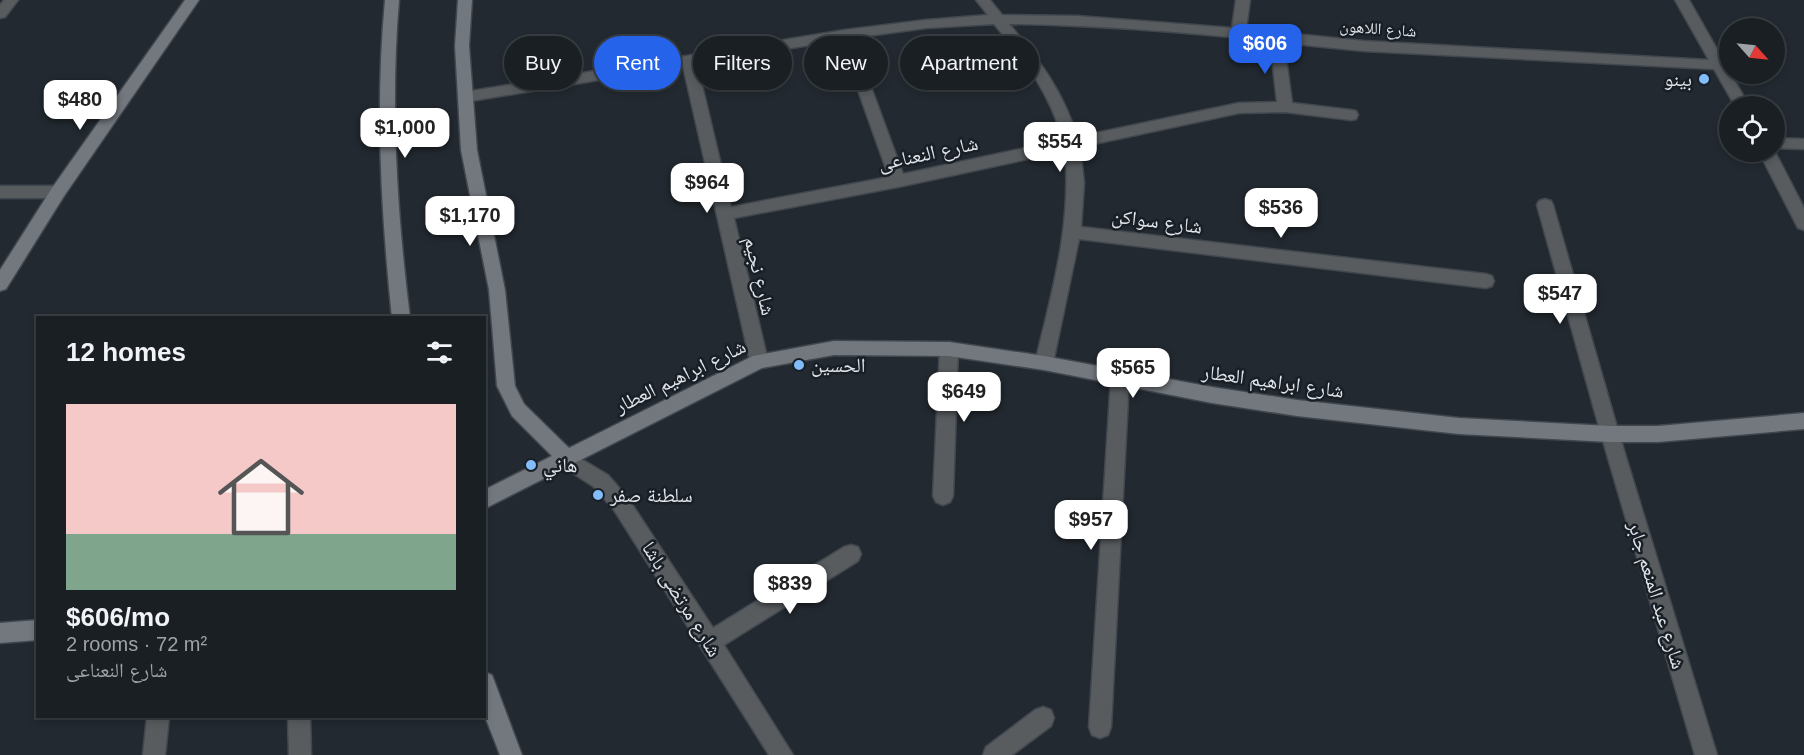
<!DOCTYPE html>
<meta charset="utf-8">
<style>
:root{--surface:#1a1f24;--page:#23272c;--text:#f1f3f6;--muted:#9fa2a6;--line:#383d41;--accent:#2563eb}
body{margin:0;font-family:Arial,"Noto Naskh Arabic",sans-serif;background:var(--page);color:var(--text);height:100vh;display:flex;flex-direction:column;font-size:22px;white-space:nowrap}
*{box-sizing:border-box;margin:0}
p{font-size:20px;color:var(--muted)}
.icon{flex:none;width:33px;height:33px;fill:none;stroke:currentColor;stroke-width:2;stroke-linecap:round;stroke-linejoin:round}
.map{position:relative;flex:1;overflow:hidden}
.sheet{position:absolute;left:36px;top:316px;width:450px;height:402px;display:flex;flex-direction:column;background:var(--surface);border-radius:0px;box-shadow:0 3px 9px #0003,0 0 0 2px var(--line)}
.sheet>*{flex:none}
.banner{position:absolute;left:504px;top:36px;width:570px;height:54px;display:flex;gap:12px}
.needle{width:39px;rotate:117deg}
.controls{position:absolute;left:1719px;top:18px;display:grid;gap:12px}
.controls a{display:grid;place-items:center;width:66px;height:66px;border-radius:50%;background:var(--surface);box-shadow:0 3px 9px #0003,0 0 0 2px var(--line);font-size:30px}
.price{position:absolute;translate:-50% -51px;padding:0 14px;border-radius:12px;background:#fff;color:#222;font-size:20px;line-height:39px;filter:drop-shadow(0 2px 3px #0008)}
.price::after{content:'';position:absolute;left:50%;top:36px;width:18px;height:14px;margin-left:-9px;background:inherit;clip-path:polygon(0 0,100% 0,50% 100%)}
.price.on{background:var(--accent);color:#fff}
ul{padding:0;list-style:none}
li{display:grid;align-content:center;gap:12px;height:318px;padding:0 30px}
li span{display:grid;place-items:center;height:186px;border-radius:0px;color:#555}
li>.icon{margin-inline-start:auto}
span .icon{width:108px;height:108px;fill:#fffc;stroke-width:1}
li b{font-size:26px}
h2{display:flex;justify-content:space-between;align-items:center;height:72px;padding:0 30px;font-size:26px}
.tag{padding:0 21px;border-radius:27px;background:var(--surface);box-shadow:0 3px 9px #0003,0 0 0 2px var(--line);font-size:21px;line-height:54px}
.tag.on{background:var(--accent);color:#fff}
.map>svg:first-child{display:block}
</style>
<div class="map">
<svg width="1804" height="755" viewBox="0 0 1804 755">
<rect width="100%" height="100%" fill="#222930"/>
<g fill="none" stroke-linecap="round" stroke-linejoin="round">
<defs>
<g id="street">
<path d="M4,0H18L5,17L0,18V5Z"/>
<path d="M976,0H990L1002,15L1077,16L1232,28L1236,0H1250L1246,29L1364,41L1709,60L1675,0H1689L1749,106H1735L1714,69L1364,51L1284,43L1292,103L1351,110L1356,111L1358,115L1356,119L1351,120L1285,112L1239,113L1080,147L1084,183L1081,227L1486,274L1492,276L1494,281L1492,286L1486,288L1079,239L1053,363L1050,368L1044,370L1038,368L1035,363C1052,292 1072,224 1065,151L898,187L734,218L768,361L765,366L759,368L753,366L750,361L683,66L465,102L458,97L465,92L845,30L926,20L988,15ZM994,24C1026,62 1049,92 1063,140L903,174L853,38L926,28ZM1009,24C1097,25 1183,32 1270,41L1277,102L1239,103L1077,137C1064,93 1039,59 1009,24ZM840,40L889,177L731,207L697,64Z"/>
<path d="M1774,138L1804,139V149L1774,148Z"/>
<path d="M1759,152H1775L1804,208V230L1798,228Z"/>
<path d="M0,186H58L64,188L66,192L64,196L58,198H0Z"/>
<path d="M1545,199L1551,201L1553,205L1619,434L1717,755H1695L1601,434L1537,205L1539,201Z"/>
<path d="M949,342L955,344L958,349L953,496L950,502L943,505L936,502L933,496L940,349L943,344Z"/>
<path d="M1120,370L1126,373L1129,378L1111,727L1108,735L1100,738L1092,735L1089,727L1111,378L1114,373Z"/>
<path d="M566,450L608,475L628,498L713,628L844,547L851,545L858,547L861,554L858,561L724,645L793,755H769L614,510L594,487L559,464L557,458L559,452Z"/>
<path d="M1043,707L1051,710L1054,718L1051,726L1012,755H983L986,747L1035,710Z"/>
<path d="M147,717H169L165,755H143Z"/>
<path d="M288,717H310L311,755H289Z"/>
</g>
<g id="secondary">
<path d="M185,0H199L64,196L6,289L0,291V270L52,188Z"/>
<path d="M385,0H399C390,107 397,212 410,318H392C381,212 375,107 385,0Z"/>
<path d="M458,0H472L469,46L477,150L505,290L515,386L524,404L569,448L753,356L834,341L949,342L1044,356L1212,387L1297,400L1459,418L1610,426H1658L1804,413V429L1658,442H1610L1459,434L1297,416L1212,403L1044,370L949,356L834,355L762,368L484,509V490L552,456L512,416L497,386L489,290L461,150L455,46Z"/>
<path d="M38,620V640L0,643V623Z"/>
<path d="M484,672L492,675L522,755H500L484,714Z"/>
</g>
</defs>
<use href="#street" stroke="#41474e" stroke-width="3"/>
<use href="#secondary" stroke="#41474e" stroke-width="3"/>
<use href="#street" fill="#585c5f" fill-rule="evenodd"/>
<use href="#secondary" fill="#73787e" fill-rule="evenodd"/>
</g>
<g fill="#82bcfa" stroke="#191f26" stroke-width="2">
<circle cx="1704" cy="79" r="6"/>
<circle cx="799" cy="365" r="6"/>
<circle cx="531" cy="465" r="6"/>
<circle cx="598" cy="495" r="6"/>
</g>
<g text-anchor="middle" stroke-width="5" stroke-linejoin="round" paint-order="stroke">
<g font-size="16" fill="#e1e5ea" stroke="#191f26">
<text transform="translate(1378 28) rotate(4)" y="6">شارع اللاهون</text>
</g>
<g font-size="20" fill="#e1e5ea" stroke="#191f26" text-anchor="start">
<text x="1692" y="86" text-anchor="end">بينو</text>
<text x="811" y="372">الحسين</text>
<text x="543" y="472">هاني</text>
<text x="610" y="502">سلطنة صفر</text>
</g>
<g font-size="20" fill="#e1e5ea" stroke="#191f26">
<text transform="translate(928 153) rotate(-12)" y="7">شارع النعناعى</text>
<text transform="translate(1157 221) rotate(7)" y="7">شارع سواكن</text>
<text transform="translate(760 276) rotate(77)" y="7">شارع نجيم</text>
<text transform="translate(680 376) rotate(-26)" y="7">شارع ابراهيم العطار</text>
<text transform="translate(1273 381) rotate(8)" y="7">شارع ابراهيم العطار</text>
<text transform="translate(1657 595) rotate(73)" y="7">شارع عبد المنعم جابر</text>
<text transform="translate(682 599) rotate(58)" y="7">شارع مرتضى باشا</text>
</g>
</g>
</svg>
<div class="controls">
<a><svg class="needle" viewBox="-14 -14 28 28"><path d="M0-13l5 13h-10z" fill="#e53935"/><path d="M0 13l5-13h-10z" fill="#9fa2a6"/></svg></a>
<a><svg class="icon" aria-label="locate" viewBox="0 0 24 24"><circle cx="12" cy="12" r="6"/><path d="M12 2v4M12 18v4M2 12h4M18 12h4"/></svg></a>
</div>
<b class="price on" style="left:1265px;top:75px">$606</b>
<b class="price" style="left:80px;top:131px">$480</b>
<b class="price" style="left:405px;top:159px">$1,000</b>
<b class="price" style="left:1060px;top:173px">$554</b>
<b class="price" style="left:707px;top:214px">$964</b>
<b class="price" style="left:1281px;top:239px">$536</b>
<b class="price" style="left:470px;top:247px">$1,170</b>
<b class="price" style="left:1560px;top:325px">$547</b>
<b class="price" style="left:1133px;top:399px">$565</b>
<b class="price" style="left:964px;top:423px">$649</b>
<b class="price" style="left:1091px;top:551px">$957</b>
<b class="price" style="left:790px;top:615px">$839</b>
<div class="banner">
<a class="tag">Buy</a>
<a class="tag on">Rent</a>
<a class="tag">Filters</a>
<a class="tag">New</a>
<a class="tag">Apartment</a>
</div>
<section class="sheet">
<h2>12 homes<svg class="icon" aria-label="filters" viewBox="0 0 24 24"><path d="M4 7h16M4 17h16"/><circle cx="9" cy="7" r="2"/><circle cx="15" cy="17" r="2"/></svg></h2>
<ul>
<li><span style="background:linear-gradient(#f6c9c9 70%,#7fa58c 0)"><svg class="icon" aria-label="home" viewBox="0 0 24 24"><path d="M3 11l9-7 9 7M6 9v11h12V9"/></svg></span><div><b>$606/mo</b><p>2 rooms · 72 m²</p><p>شارع النعناعى</p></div></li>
</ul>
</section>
</div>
